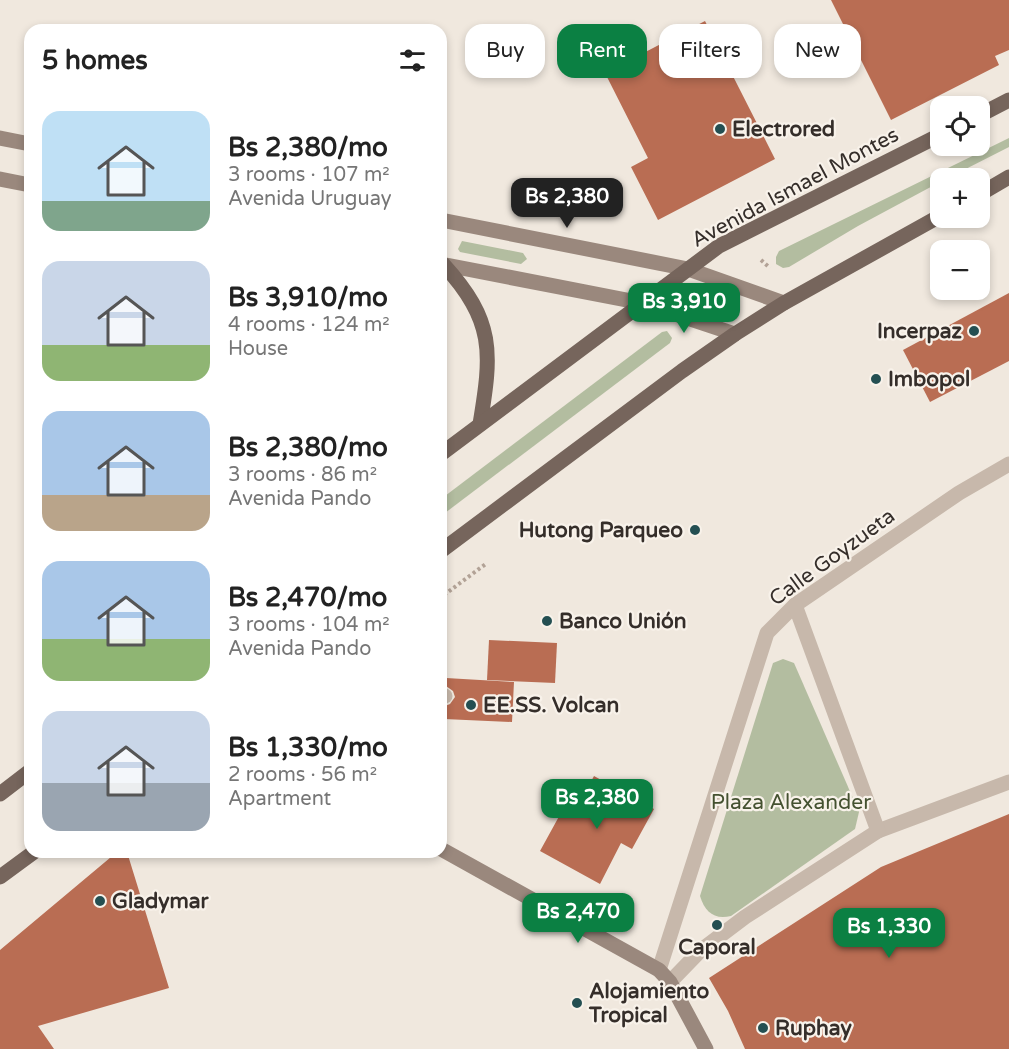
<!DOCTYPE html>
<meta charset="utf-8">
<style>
:root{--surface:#fff;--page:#f2f2f2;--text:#222;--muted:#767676;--accent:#0b8043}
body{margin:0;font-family:"Varela Round",sans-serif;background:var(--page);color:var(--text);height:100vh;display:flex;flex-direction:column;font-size:22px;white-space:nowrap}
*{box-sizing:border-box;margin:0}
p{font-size:20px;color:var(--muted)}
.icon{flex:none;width:33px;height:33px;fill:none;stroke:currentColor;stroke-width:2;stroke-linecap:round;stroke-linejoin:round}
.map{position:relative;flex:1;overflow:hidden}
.details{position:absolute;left:24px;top:24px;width:423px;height:834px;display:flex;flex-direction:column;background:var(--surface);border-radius:18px;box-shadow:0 3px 9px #0003}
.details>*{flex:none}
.hud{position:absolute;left:465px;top:24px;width:453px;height:54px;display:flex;gap:12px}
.controls{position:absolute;left:930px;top:96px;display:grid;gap:12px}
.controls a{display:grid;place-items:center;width:60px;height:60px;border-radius:12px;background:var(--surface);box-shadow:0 3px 9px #0003;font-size:30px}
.price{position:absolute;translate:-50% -51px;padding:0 14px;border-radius:12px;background:var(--accent);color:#fff;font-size:20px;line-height:39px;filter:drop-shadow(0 2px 3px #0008)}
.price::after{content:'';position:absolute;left:50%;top:36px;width:18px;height:14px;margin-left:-9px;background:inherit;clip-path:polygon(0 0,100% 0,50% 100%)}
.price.selected{background:#222;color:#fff}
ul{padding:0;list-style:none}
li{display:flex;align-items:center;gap:18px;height:150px;padding:0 18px}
li span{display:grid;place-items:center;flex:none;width:168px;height:120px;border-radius:18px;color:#555}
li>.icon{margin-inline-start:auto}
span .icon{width:72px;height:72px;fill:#fffc;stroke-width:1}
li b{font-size:26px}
h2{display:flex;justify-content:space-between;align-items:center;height:72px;padding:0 18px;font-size:26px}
.pill{padding:0 21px;border-radius:18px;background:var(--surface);box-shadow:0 3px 9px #0003;font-size:21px;line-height:54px}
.pill.selected{background:var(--accent);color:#fff}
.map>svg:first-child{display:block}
</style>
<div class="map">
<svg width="1009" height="1049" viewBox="0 0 1009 1049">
<rect width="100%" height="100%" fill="#f0e8de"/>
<g fill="#b3bda0">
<path d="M1009,138V147L948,178H940V182L858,226L789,267L783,268L776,264V257L779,251Z"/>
<path d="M462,241L523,253L527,259L521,264L460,252L458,249Z"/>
<path d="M667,331L672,338L670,343L441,516V499L662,332Z"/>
<path d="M783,659L794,663L859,812L855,829L731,916C714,920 705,912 700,896L773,663Z"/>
</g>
<g fill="#b96d53">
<path d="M831,0H1009V50L995,56L999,65L891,120Z"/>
<path d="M705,21L775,159L658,220L631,167L648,158L605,73Z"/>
<path d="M1009,293V361L930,402L903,350Z"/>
<path d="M489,640L557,643L555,683L487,680Z"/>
<path d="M446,678L514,682L512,722L444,719L445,706L450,704L455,697L453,691L446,686Z"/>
<path d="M594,776L654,809L632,849L621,843L600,884L540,851L562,811L572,816Z"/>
<path d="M1009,814V1049H745L728,1011L709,978L881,867Z"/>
<path d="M117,852H127L169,988L38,1026L54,1049H0V950Z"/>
</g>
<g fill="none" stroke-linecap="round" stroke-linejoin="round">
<g stroke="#b2a296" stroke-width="4" stroke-dasharray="3 3" stroke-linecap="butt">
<path d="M761,260L770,268"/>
<path d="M444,595L487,563"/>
</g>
<path stroke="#c7b8ab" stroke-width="15" d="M441,696H445"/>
<g stroke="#c7b8ab" stroke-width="15">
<path d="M878,831L1009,782"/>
<path d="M659,970L767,633L795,605L959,493L1009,464"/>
<path d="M670,982L700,951L745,917L878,831L795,605"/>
</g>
<g stroke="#9a887d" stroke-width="15">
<path d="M0,138L30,144"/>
<path d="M0,179L30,185"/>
<path d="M441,220L688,269L784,303"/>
<path d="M441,264L642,303L735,334"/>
<path d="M441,849L659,970L670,982L706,1049"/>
</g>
<g stroke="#76655c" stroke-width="15">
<path d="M980,115L1009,100"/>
<path d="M980,194L1009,177"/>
<path d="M443,264C495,321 492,352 480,424"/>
<path d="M441,454L719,246L940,135"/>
<path d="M441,551L682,371L735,334L784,303L940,216"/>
<path d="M0,794L30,771"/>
<path d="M0,877L34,852"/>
</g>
</g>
<g fill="#244f52" stroke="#f8f2ea" stroke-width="2">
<circle cx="720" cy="129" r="6"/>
<circle cx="974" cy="331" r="6"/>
<circle cx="876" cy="379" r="6"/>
<circle cx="695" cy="530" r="6"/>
<circle cx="547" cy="621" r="6"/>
<circle cx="471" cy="705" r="6"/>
<circle cx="100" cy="901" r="6"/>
<circle cx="717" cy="925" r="6"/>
<circle cx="577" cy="1003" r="6"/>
<circle cx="763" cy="1028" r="6"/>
</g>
<g text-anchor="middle" stroke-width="4.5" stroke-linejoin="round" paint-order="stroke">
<g font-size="21" font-weight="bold" fill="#352e2a" stroke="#f8f2ea" text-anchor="start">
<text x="732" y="136">Electrored</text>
<text x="962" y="338" text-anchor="end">Incerpaz</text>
<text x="888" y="386">Imbopol</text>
<text x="683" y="537" text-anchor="end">Hutong Parqueo</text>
<text x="559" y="628">Banco Unión</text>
<text x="483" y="712">EE.SS. Volcan</text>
<text x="112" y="908">Gladymar</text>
<text x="717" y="954" text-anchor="middle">Caporal</text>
<text x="589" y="998">Alojamiento<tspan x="589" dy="24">Tropical</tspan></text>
<text x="775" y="1035">Ruphay</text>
</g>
<g font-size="21" fill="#352e2a" stroke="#f8f2ea">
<text transform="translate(795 187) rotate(-28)" y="7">Avenida Ismael Montes</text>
<text transform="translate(832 557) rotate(-36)" y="7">Calle Goyzueta</text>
</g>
<g font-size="21" fill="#445130" stroke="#f8f2ea">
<text x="791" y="809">Plaza Alexander</text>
</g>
</g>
</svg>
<div class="controls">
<a><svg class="icon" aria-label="locate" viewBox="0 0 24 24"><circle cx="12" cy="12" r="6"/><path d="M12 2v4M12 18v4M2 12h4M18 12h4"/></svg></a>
<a>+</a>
<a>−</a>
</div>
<b class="price selected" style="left:567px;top:229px">Bs 2,380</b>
<b class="price" style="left:684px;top:334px">Bs 3,910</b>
<b class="price" style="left:597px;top:830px">Bs 2,380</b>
<b class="price" style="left:578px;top:944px">Bs 2,470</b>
<b class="price" style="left:889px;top:959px">Bs 1,330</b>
<div class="hud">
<a class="pill">Buy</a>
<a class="pill selected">Rent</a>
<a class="pill">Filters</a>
<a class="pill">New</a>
</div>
<section class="details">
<h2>5 homes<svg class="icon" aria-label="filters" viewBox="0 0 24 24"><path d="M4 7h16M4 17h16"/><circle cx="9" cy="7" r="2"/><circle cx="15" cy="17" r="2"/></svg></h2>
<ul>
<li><span style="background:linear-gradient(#bfe0f5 75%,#7fa58c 0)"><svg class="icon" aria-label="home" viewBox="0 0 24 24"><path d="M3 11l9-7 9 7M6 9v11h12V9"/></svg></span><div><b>Bs 2,380/mo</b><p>3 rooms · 107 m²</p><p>Avenida Uruguay</p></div></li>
<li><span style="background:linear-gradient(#c9d6e8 70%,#8fb573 0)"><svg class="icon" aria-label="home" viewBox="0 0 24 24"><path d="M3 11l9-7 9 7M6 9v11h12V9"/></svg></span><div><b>Bs 3,910/mo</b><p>4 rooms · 124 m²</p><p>House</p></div></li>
<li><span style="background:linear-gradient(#a9c7e8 70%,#b9a48a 0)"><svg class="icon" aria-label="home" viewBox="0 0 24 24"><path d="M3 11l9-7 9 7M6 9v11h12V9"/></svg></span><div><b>Bs 2,380/mo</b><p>3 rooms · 86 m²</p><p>Avenida Pando</p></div></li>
<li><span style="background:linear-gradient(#a9c7e8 65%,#8fb573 0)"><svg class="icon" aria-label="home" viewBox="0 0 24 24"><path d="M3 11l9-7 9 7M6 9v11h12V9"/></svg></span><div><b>Bs 2,470/mo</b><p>3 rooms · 104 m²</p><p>Avenida Pando</p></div></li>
<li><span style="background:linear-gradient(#c9d6e8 60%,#9aa5b1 0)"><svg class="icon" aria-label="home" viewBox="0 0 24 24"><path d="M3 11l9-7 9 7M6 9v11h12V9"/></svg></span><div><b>Bs 1,330/mo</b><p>2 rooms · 56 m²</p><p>Apartment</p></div></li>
</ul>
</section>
</div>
